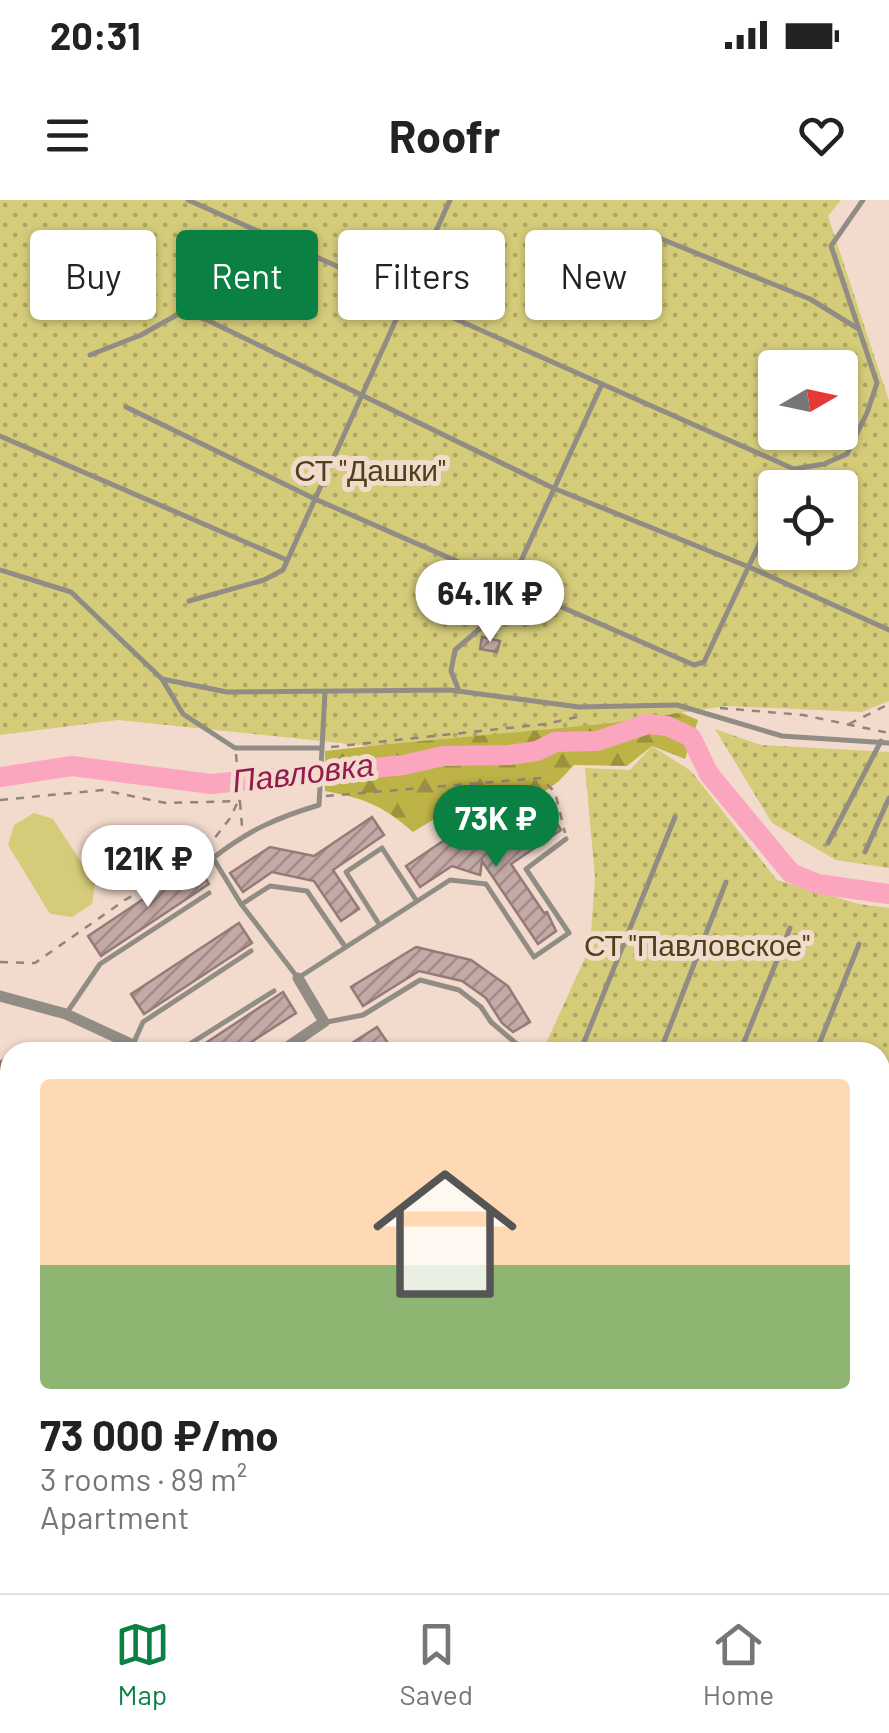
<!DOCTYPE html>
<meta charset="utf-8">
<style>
:root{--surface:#fff;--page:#f2f2f2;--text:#222;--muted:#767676;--line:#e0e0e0;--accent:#0b8043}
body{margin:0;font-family:Barlow,sans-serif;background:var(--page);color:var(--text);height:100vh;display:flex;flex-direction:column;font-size:38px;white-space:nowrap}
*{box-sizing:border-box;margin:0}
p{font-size:32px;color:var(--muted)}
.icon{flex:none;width:55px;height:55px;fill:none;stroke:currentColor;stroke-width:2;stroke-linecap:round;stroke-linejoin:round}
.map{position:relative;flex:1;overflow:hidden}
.drawer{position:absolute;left:0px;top:842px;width:890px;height:552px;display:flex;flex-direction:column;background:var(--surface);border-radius:30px 30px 0 0;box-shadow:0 2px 8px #0004}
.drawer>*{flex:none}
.top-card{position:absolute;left:30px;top:30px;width:830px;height:90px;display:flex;gap:20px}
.needle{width:65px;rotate:81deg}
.tools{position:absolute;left:758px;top:150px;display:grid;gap:20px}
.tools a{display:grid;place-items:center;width:100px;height:100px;border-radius:10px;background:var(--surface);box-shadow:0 2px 8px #0004;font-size:50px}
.price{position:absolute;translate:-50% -85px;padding:0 22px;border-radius:35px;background:#fff;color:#222;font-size:32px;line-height:65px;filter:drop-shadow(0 2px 5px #0008)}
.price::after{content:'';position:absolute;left:50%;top:60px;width:30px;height:22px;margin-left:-15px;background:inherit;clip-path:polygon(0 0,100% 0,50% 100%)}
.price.active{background:var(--accent);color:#fff}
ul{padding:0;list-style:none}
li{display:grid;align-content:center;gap:20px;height:530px;padding:0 40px}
li span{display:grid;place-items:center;height:310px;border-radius:10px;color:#555}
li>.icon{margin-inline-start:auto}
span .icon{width:180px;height:180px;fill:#fffc;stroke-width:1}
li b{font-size:42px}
.pill{padding:0 35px;border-radius:10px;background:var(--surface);box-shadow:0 2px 8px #0004;font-size:35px;line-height:90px}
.pill.active{background:var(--accent);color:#fff}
.status{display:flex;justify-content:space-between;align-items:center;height:70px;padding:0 50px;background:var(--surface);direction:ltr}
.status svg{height:28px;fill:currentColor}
header{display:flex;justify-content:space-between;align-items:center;height:130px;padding:0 40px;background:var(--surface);font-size:45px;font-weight:700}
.dock{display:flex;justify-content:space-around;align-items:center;height:140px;border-top:2px solid var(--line);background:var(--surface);font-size:28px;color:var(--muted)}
.dock a{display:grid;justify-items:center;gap:5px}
.dock .active{color:var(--accent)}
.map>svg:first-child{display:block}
</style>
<div class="status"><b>20:31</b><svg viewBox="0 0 49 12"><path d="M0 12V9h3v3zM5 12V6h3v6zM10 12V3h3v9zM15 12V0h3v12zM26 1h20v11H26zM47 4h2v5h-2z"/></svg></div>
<header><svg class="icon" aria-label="menu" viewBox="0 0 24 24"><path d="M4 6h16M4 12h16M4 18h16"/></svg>Roofr<svg class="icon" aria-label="heart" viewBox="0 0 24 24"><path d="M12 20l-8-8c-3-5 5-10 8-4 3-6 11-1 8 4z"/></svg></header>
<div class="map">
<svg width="889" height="1393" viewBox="0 0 889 1393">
<defs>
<pattern id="forest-firs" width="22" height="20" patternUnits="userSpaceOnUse" patternTransform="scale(2.5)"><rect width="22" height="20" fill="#beb346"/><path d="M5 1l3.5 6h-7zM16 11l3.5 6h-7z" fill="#9b923b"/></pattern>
<pattern id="garden-dots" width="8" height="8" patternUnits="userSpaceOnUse" patternTransform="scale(2.5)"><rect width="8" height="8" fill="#d5cc7a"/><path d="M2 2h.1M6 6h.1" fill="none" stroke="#aea664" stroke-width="1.8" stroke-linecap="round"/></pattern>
<pattern id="building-hatch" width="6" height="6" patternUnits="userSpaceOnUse" patternTransform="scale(2.5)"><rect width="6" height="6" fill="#c4aaa7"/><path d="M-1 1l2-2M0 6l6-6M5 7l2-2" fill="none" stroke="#a08b88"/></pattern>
</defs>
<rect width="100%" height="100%" fill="#f2dbcd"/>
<path fill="url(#forest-firs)" d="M677,511L698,520L685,559L652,546L627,566L574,565L558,582L524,606L489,624L436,618L413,632C382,605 366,599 325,591V551Z"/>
<g fill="url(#garden-dots)" fill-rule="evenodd">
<path d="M0,0H841L828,16L889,201V501L862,512L727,506L613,523L369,546L118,520L0,535ZM775,168H840V232H775ZM775,288H840V352H775Z"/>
<path d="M715,529L761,545L889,552V668L836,660L772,623Z"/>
<path d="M652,546L691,571L777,680L859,704L889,708V1393H846L835,1385H880V852H542L590,747L595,677L585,568L630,570Z"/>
<path d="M577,1385H780L774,1393H595Z"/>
</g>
<path fill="#d5cc7a" d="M34,613L53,619L95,683L92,704L72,717L50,714L8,645L14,625Z"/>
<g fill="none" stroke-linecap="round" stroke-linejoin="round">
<path stroke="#fba6be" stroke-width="20" d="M0,577L72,566L211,584L404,565L443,556L509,555L537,551L555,542L597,541L648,524L667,526L691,537L709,574L791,673L818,684L889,694"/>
</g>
<g fill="url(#building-hatch)" stroke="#947b78" stroke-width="2.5">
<path d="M482,437L500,441L497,452L480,449Z"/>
<path d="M550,612L561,630L511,664L544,713L547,712L556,731L538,744L482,661L480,675L452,666L420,687L406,666L443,641L493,651Z"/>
<path d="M372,617L384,635L333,670L359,709L341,721L314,681L272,672L243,692L230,673L270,647L314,656Z"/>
<path d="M108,657L121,678L112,685L98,664Z"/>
<path d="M196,664L209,684L101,756L88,736Z"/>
<path d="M239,723L252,743L144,814L131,794Z"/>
<path d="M416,747L471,760L508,786L530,822L513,832L502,823L486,798L462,781L419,771L363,806L351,787Z"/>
<path d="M283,792L296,813L236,852H192Z"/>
<path d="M377,827L394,852H338Z"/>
<path d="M10,856V895L0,878V862Z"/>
<path d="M6,1134L10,1140V1166L0,1173V1138Z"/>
<path d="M0,1318L10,1329V1367L0,1376Z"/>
</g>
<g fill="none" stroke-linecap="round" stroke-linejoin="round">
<g stroke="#93847a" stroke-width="2.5" stroke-dasharray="8 8" stroke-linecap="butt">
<path d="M720,508L803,515L889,533"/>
<path d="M849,524L889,504"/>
<path d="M331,547L546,524L581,516"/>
<path d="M236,554L242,626"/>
<path d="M326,596L540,578L555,592L565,633"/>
<path d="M0,600L102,590L166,603L241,601"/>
<path d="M0,762L35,763L125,700L203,653L231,617L238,601"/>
</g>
<g stroke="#928d84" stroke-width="5">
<path d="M188,0L602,184L510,385L491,419L455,450L451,471L459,491"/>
<path d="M644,32L810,99L857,128"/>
<path d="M90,155L141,135L182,112L207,120L553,288L749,367L889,430"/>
<path d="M602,184L794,269L824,264L847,254L867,213L877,183L831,46L863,0"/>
<path d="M126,207L315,299L694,465L704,462L775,310"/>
<path d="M0,236L287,360"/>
<path d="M786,288L794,269"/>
<path d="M0,370L71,392L162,479L227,492L450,490L579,507L677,505L782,536L889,543"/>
<path d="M189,401L264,380L283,370L450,0"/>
<path d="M162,479L183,514L235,548H320"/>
<path d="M325,492L319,605C276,618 249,630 213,658L241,704L298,778L450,680L486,684L534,757L569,733L526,669L566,639"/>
<path d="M828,643L881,541"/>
<path d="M865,652L889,598"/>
<path d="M242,704L270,686L307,691L344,745"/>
<path d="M379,724L346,672L382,648L416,700"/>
<path d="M66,814L100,764L209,693"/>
<path d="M327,822L363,815L420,780L459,790L481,807L491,822L526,852"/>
<path d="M134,842L143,822L251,751"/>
<path d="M177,852L274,791"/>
<path d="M580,852L675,617"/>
<path d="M660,852L726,682"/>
<path d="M740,852L790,728"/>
<path d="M816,852L859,744"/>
<path d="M880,896L889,872"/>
<path d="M0,908L10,927"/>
<path d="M0,955L10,949"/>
<path d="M880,985L889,988"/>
<path d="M0,994L10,1007"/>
<path d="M880,1109L889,1111"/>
</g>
<g stroke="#928d84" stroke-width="11">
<path d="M0,796L66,814L133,845L139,852"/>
<path d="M280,852L324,822L298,778"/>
<path d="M230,1385L238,1393"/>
</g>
</g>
<g text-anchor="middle" stroke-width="10" stroke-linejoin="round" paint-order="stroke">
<g font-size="30" fill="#494418" stroke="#f2dbcd">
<text x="370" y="281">СТ "Дашки"</text>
<text x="697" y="756">СТ "Павловское"</text>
</g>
<g font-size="32" font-style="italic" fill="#941b4e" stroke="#f2dbcd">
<text transform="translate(303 573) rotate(-7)" y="11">Павловка</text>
</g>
</g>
</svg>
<div class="tools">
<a><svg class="needle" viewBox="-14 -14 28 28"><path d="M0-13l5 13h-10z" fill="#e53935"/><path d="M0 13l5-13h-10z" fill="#767676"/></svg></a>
<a><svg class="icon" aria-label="locate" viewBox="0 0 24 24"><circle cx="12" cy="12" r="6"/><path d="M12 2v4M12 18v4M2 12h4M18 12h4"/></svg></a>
</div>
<b class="price" style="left:490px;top:445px">64.1K ₽</b>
<b class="price active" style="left:496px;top:670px">73K ₽</b>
<b class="price" style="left:148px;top:710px">121K ₽</b>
<div class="top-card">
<a class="pill">Buy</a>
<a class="pill active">Rent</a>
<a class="pill">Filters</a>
<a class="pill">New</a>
</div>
<section class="drawer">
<ul>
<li><span style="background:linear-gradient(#ffd9b3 60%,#8fb573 0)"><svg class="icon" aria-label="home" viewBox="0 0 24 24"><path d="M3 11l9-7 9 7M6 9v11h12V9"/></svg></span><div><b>73 000 ₽/mo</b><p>3 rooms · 89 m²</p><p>Apartment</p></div></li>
</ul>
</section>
</div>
<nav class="dock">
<a class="active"><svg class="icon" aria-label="map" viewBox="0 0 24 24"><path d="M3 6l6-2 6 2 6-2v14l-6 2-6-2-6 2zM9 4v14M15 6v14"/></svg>Map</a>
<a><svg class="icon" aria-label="saved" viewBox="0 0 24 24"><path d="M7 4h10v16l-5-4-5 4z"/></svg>Saved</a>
<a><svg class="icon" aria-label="home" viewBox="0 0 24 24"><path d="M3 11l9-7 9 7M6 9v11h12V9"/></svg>Home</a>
</nav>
